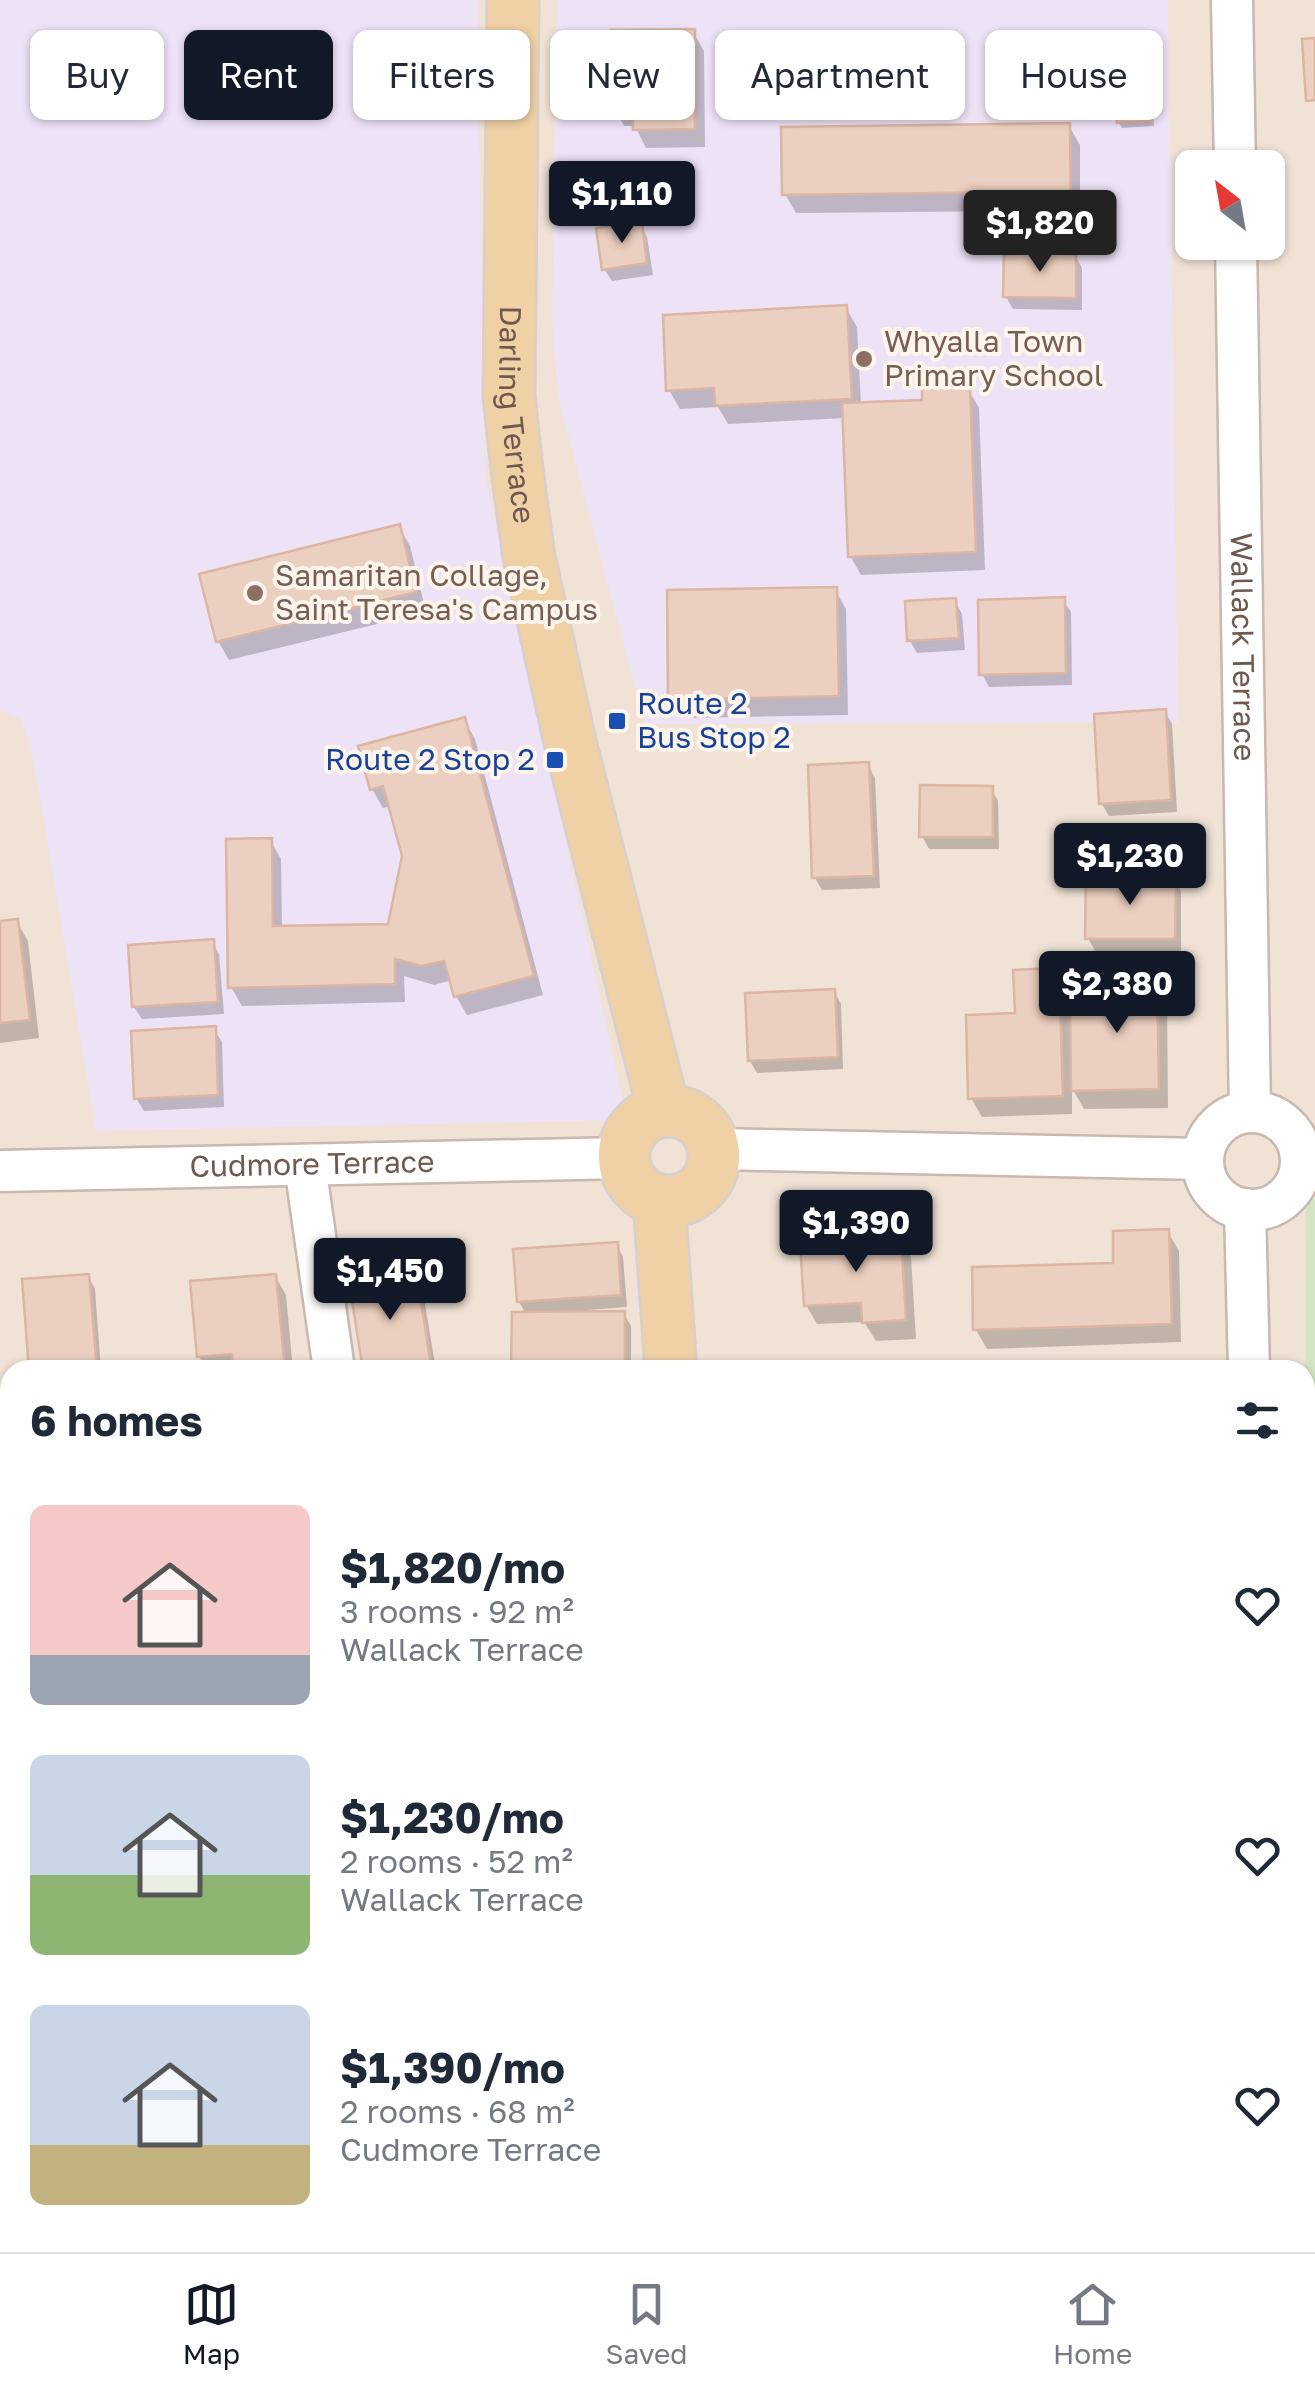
<!DOCTYPE html>
<meta charset="utf-8">
<style>
:root{--surface:#fff;--page:#f2f2f3;--text:#1f2937;--muted:#747a83;--line:#e0e1e3;--accent:#111827}
body{margin:0;font-family:"Golos Text",sans-serif;background:var(--page);color:var(--text);height:100vh;display:flex;flex-direction:column;font-size:38px;white-space:nowrap}
*{box-sizing:border-box;margin:0}
p{font-size:32px;color:var(--muted)}
.icon{flex:none;width:55px;height:55px;fill:none;stroke:currentColor;stroke-width:2;stroke-linecap:round;stroke-linejoin:round}
.map{position:relative;flex:1;overflow:hidden}
.panel{position:absolute;left:0px;top:1360px;width:1315px;height:892px;display:flex;flex-direction:column;background:var(--surface);border-radius:30px 30px 0 0;box-shadow:0 2px 8px #0004}
.panel>*{flex:none}
.guide{position:absolute;left:30px;top:30px;width:1255px;height:90px;display:flex;gap:20px}
.needle{width:65px;rotate:329deg}
.buttons{position:absolute;left:1175px;top:150px;display:grid;gap:20px}
.buttons a{display:grid;place-items:center;width:110px;height:110px;border-radius:15px;background:var(--surface);box-shadow:0 2px 8px #0004;font-size:50px}
.price{position:absolute;translate:-50% -85px;padding:0 22px;border-radius:10px;background:var(--accent);color:#fff;font-size:32px;line-height:65px;filter:drop-shadow(0 2px 5px #0008)}
.price::after{content:'';position:absolute;left:50%;top:60px;width:30px;height:22px;margin-left:-15px;background:inherit;clip-path:polygon(0 0,100% 0,50% 100%)}
.price.active{background:#222;color:#fff}
ul{padding:0;list-style:none}
li{display:flex;align-items:center;gap:30px;height:250px;padding:0 30px}
li span{display:grid;place-items:center;flex:none;width:280px;height:200px;border-radius:15px;color:#555}
li>.icon{margin-inline-start:auto}
span .icon{width:120px;height:120px;fill:#fffc;stroke-width:1}
li b{font-size:42px}
h2{display:flex;justify-content:space-between;align-items:center;height:120px;padding:0 30px;font-size:42px}
.pill{padding:0 35px;border-radius:15px;background:var(--surface);box-shadow:0 2px 8px #0004;font-size:35px;line-height:90px}
.pill.active{background:var(--accent);color:#fff}
.menu{display:flex;justify-content:space-around;align-items:center;height:140px;border-top:2px solid var(--line);background:var(--surface);font-size:28px;color:var(--muted)}
.menu a{display:grid;justify-items:center;gap:5px}
.menu .active{color:var(--accent)}
.map>svg:first-child{display:block}
</style>
<div class="map">
<svg width="1315" height="2252" viewBox="0 0 1315 2252">
<rect width="100%" height="100%" fill="#f9f1e6"/>
<path fill="#f0e2d5" fill-rule="evenodd" d="M0,0H1315V2252H0ZM1192,168H1268V242H1192ZM10,1370H1305V2242H10Z"/>
<g fill="#ede2f6">
<path d="M0,0H477L485,475L627,1120L96,1131L33,759L21,719L0,710Z"/>
<path d="M557,0H1168L1178,723L645,724L558,397L552,321Z"/>
</g>
<path fill="#d4e5c6" d="M1306,1199H1315V1504L1305,1465Z"/>
<g fill="#0003">
<path d="M693,32L704,51L705,147L646,148L635,126H624L614,107Z"/>
<path d="M1148,76L1151,82L1154,126L1122,128L1119,123Z"/>
<path d="M1069,126L1080,145V240L1037,241L1026,222V211L796,213L785,194Z"/>
<path d="M640,225L647,237L653,275L612,281L604,269Z"/>
<path d="M1075,255L1082,268V310L1013,309L1006,297Z"/>
<path d="M846,308L857,327L861,405L924,402L968,389L979,408L985,570L861,575L850,556L845,418L728,424L718,407L680,409L669,390Z"/>
<path d="M399,527L410,546L426,612L229,660L218,641Z"/>
<path d="M835,590L846,609L848,715L682,718L671,699Z"/>
<path d="M1063,600L1071,612L1072,685L989,687L982,674Z"/>
<path d="M955,601L962,614L965,650L917,653L910,641Z"/>
<path d="M1165,712L1172,724L1177,812L1109,816L1102,804Z"/>
<path d="M464,720L475,739L543,995L467,1015L456,996L452,980L434,985L404,976L405,1002L242,1006L231,987L270,840L281,859L282,929L390,926L404,856L391,806L383,808L372,789L361,748Z"/>
<path d="M868,765L875,778L880,888L822,890L815,878Z"/>
<path d="M991,788L998,801L999,849H929L922,836Z"/>
<path d="M1174,879L1181,892V951H1095L1088,938Z"/>
<path d="M17,922L28,941L39,1038L0,1043V924Z"/>
<path d="M212,941L219,954L224,1014L142,1019L134,1007Z"/>
<path d="M1058,971L1069,990L1070,1013H1094L1156,977L1167,996L1168,1108L1084,1109L1072,1088V1114L982,1117L971,1098Z"/>
<path d="M834,991L841,1004L843,1069L757,1073L750,1061Z"/>
<path d="M214,1029L222,1042L224,1107L144,1111L136,1098Z"/>
<path d="M1168,1232L1179,1251L1181,1342L987,1349L976,1330L1116,1265Z"/>
<path d="M900,1238L911,1257L916,1339L876,1341L864,1322L817,1324L806,1305Z"/>
<path d="M616,1244L623,1257L627,1307L588,1310V1314H624L631,1326V1370H516L514,1366L526,1314L519,1302Z"/>
<path d="M415,1273L422,1286L436,1370H365Z"/>
<path d="M88,1276L95,1289L101,1370H32Z"/>
<path d="M275,1276L286,1295L293,1370H207L199,1357Z"/>
<path d="M1305,1818L1315,1825V1908L1305,1901Z"/>
<path d="M516,2242H625L628,2248L625,2252H529Z"/>
</g>
<g fill="#ebcfc0" stroke="#dcb5a3" stroke-width="2.5">
<path d="M695,29V129L633,130V108H611L610,30Z"/>
<path d="M1315,38V100L1306,101L1302,39Z"/>
<path d="M1149,74L1152,121L1117,123L1114,76Z"/>
<path d="M1070,123L1071,222H1023V192L782,195L781,127Z"/>
<path d="M642,222L647,263L602,270L596,228Z"/>
<path d="M1004,253H1076V298L1003,297Z"/>
<path d="M847,305L852,399L715,406L714,388L666,391L663,315Z"/>
<path d="M970,386L976,552L848,557L842,403L922,400V389Z"/>
<path d="M400,524L416,592L216,642L199,574Z"/>
<path d="M837,587L839,696L668,700L667,590Z"/>
<path d="M1065,597L1066,673L979,675L978,600Z"/>
<path d="M956,598L959,638L907,641L905,601Z"/>
<path d="M1166,709L1171,800L1099,804L1094,714Z"/>
<path d="M465,717L534,976L454,997L444,961L422,966L395,959V984L228,988L226,839L272,838L273,926L388,924L402,856L383,786L370,790L358,746Z"/>
<path d="M869,762L874,876L812,878L808,765Z"/>
<path d="M920,785L993,786V837H919Z"/>
<path d="M1086,876L1176,877L1175,939H1085Z"/>
<path d="M18,919L30,1020L0,1023V921Z"/>
<path d="M214,939L218,1002L132,1007L128,945Z"/>
<path d="M1059,968L1063,1096L968,1099L966,1015L1015,1013L1013,970Z"/>
<path d="M1157,974L1159,1089L1071,1091L1070,1011H1092L1091,976Z"/>
<path d="M835,989L838,1057L748,1061L745,993Z"/>
<path d="M216,1026L218,1095L134,1099L131,1031Z"/>
<path d="M1169,1229L1172,1324L973,1330L972,1267L1113,1263V1231Z"/>
<path d="M901,1235L906,1320L862,1323L861,1303L804,1306L800,1241Z"/>
<path d="M618,1242L621,1295L517,1302L513,1249Z"/>
<path d="M416,1271L431,1365L398,1370H363L349,1282Z"/>
<path d="M89,1274L97,1370H29L22,1279Z"/>
<path d="M276,1274L285,1370H233L232,1354L197,1357L190,1281Z"/>
<path d="M625,1311V1367L511,1366L512,1312Z"/>
<path d="M1305,1815L1315,1822V1898L1305,1891Z"/>
<path d="M1305,2180L1315,2187V2252H1240L1247,2242H1305Z"/>
<path d="M522,2242H616L609,2252H535Z"/>
<path d="M845,2242H879L893,2252H838Z"/>
</g>
<g fill="none" stroke-linecap="round" stroke-linejoin="round">
<defs>
<g id="minor">
<path d="M1232,0L1235,168"/>
<path id="s1" d="M1236,242L1250,1112"/>
<circle cx="1252" cy="1161" r="49"/>
<path d="M714,1149L1203,1159"/>
<path d="M305,1165L334,1370"/>
<path id="s2" d="M0,1171L624,1158"/>
<path d="M1245,1209L1249,1370"/>
<path d="M1305,1727L1315,1733"/>
<path d="M0,1813L10,1858"/>
<path d="M95,2242L97,2252"/>
<path d="M1003,2242L1017,2252"/>
<path d="M263,2252L270,2242"/>
</g>
<g id="major">
<path id="s3" d="M513,0L509,396L518,478L529,557L570,742L664,1111"/>
<circle cx="669" cy="1156" r="45"/>
<path d="M659,1200L671,1370"/>
<path d="M677,2252L684,2242"/>
</g>
</defs>
<use href="#minor" stroke="#c9b8ad" stroke-width="45"/>
<use href="#major" stroke="#d7d0cd" stroke-width="55"/>
<use href="#minor" stroke="#fff" stroke-width="40"/>
<use href="#major" stroke="#f0d0a5" stroke-width="50"/>
</g>
<g fill="#8d6e63" stroke="#fdf5eb" stroke-width="4">
<circle cx="864" cy="359" r="10"/>
<circle cx="255" cy="593" r="10"/>
</g>
<g fill="#1a4fb4" stroke="#fdf5eb" stroke-width="4">
<rect x="607" y="711" width="20" height="20" rx="5"/>
<rect x="545" y="750" width="20" height="20" rx="5"/>
</g>
<g text-anchor="middle" stroke-width="8" stroke-linejoin="round" paint-order="stroke">
<g font-size="30" fill="#785e54" stroke="#fdf5eb" text-anchor="start">
<text x="884" y="352">Whyalla Town<tspan x="884" dy="34">Primary School</tspan></text>
<text x="275" y="586">Samaritan Collage,<tspan x="275" dy="34">Saint Teresa's Campus</tspan></text>
</g>
<g font-size="30" fill="#6f584e" stroke="#fdf5eb">
<text dy="10" stroke="none"><textPath href="#s3" startOffset="415">Darling Terrace</textPath></text>
<text dy="10" stroke="none"><textPath href="#s1" startOffset="405">Wallack Terrace</textPath></text>
<text dy="10" stroke="none"><textPath href="#s2" startOffset="312">Cudmore Terrace</textPath></text>
</g>
<g font-size="30" fill="#164399" stroke="#fdf5eb" text-anchor="start">
<text x="637" y="714">Route 2<tspan x="637" dy="34">Bus Stop 2</tspan></text>
<text x="535" y="770" text-anchor="end">Route 2 Stop 2</text>
</g>
</g>
</svg>
<div class="buttons">
<a><svg class="needle" viewBox="-14 -14 28 28"><path d="M0-13l5 13h-10z" fill="#e53935"/><path d="M0 13l5-13h-10z" fill="#747a83"/></svg></a>
</div>
<b class="price" style="left:622px;top:246px">$1,110</b>
<b class="price active" style="left:1040px;top:275px">$1,820</b>
<b class="price" style="left:1130px;top:908px">$1,230</b>
<b class="price" style="left:1117px;top:1036px">$2,380</b>
<b class="price" style="left:856px;top:1275px">$1,390</b>
<b class="price" style="left:390px;top:1323px">$1,450</b>
<div class="guide">
<a class="pill">Buy</a>
<a class="pill active">Rent</a>
<a class="pill">Filters</a>
<a class="pill">New</a>
<a class="pill">Apartment</a>
<a class="pill">House</a>
</div>
<section class="panel">
<h2>6 homes<svg class="icon" aria-label="filters" viewBox="0 0 24 24"><path d="M4 7h16M4 17h16"/><circle cx="9" cy="7" r="2"/><circle cx="15" cy="17" r="2"/></svg></h2>
<ul>
<li><span style="background:linear-gradient(#f6c9c9 75%,#9aa5b1 0)"><svg class="icon" aria-label="home" viewBox="0 0 24 24"><path d="M3 11l9-7 9 7M6 9v11h12V9"/></svg></span><div><b>$1,820/mo</b><p>3 rooms · 92 m²</p><p>Wallack Terrace</p></div><svg class="icon" aria-label="heart" viewBox="0 0 24 24"><path d="M12 20l-8-8c-3-5 5-10 8-4 3-6 11-1 8 4z"/></svg></li>
<li><span style="background:linear-gradient(#c9d6e8 60%,#8fb573 0)"><svg class="icon" aria-label="home" viewBox="0 0 24 24"><path d="M3 11l9-7 9 7M6 9v11h12V9"/></svg></span><div><b>$1,230/mo</b><p>2 rooms · 52 m²</p><p>Wallack Terrace</p></div><svg class="icon" aria-label="heart" viewBox="0 0 24 24"><path d="M12 20l-8-8c-3-5 5-10 8-4 3-6 11-1 8 4z"/></svg></li>
<li><span style="background:linear-gradient(#c9d6e8 70%,#c2b280 0)"><svg class="icon" aria-label="home" viewBox="0 0 24 24"><path d="M3 11l9-7 9 7M6 9v11h12V9"/></svg></span><div><b>$1,390/mo</b><p>2 rooms · 68 m²</p><p>Cudmore Terrace</p></div><svg class="icon" aria-label="heart" viewBox="0 0 24 24"><path d="M12 20l-8-8c-3-5 5-10 8-4 3-6 11-1 8 4z"/></svg></li>
</ul>
</section>
</div>
<nav class="menu">
<a class="active"><svg class="icon" aria-label="map" viewBox="0 0 24 24"><path d="M3 6l6-2 6 2 6-2v14l-6 2-6-2-6 2zM9 4v14M15 6v14"/></svg>Map</a>
<a><svg class="icon" aria-label="saved" viewBox="0 0 24 24"><path d="M7 4h10v16l-5-4-5 4z"/></svg>Saved</a>
<a><svg class="icon" aria-label="home" viewBox="0 0 24 24"><path d="M3 11l9-7 9 7M6 9v11h12V9"/></svg>Home</a>
</nav>
